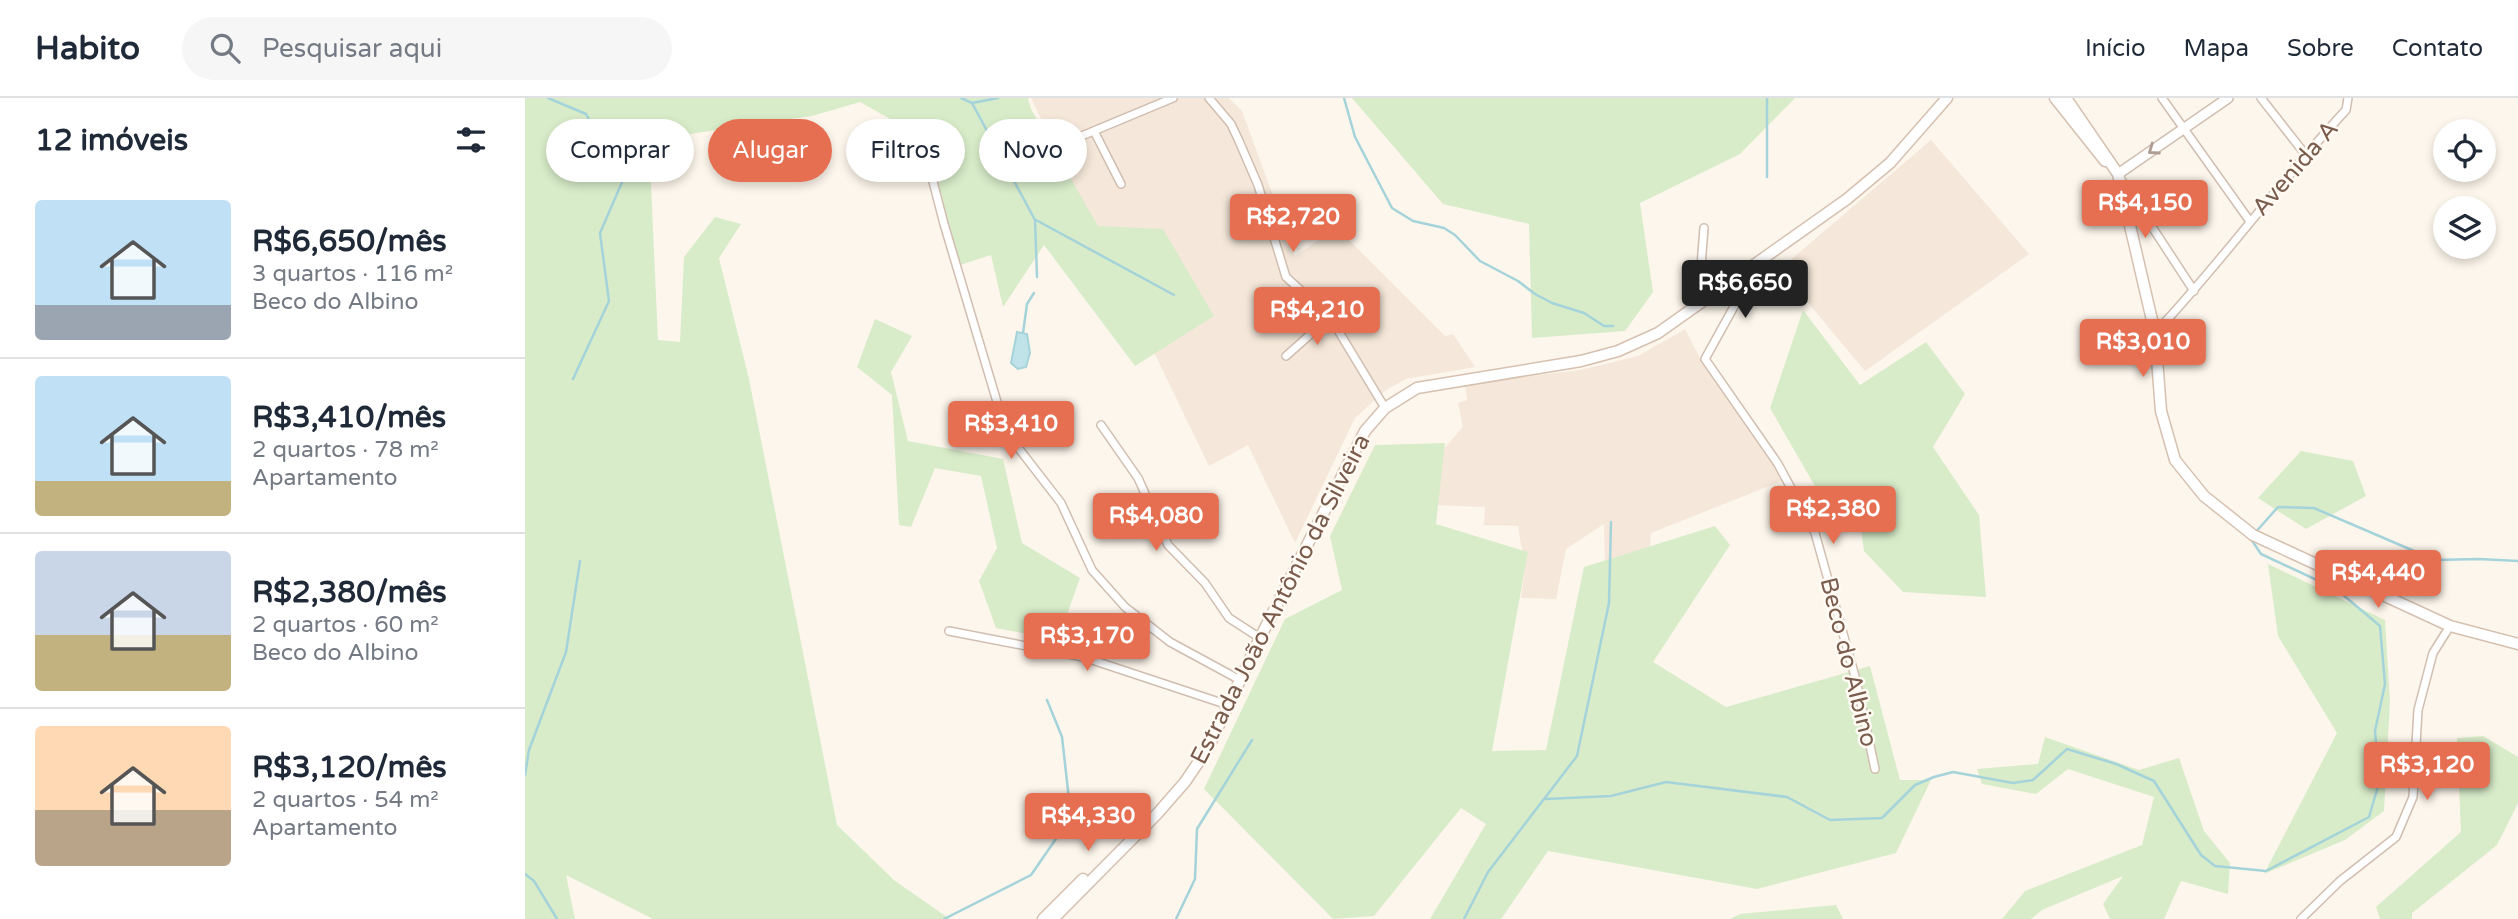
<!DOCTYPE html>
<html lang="pt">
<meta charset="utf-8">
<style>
:root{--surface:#fff;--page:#f6f6f7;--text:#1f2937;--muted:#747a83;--line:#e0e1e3;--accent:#e76f51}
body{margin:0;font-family:"Varela Round",sans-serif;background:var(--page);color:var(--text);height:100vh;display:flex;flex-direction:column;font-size:26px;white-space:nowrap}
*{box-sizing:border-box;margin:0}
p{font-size:23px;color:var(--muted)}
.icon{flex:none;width:38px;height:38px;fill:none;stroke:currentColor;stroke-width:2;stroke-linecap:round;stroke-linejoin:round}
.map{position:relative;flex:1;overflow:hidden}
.side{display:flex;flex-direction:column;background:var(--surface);width:525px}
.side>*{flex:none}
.guide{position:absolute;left:21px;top:21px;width:665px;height:63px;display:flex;gap:14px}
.fabs{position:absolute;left:1908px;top:21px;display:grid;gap:14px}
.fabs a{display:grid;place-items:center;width:63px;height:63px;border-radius:50%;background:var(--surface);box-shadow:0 4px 10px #0003;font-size:35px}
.price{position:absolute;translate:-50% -60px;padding:0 16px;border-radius:7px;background:var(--accent);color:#fff;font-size:23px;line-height:46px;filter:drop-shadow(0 2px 4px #0008)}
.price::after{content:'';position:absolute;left:50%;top:42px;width:21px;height:16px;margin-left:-10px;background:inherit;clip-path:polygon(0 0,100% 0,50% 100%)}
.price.current{background:#222;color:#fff}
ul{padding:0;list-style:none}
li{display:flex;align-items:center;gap:21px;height:175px;padding:0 35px}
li+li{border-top:2px solid var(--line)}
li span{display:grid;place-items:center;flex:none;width:196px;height:140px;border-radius:7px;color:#555}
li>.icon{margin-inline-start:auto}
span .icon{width:84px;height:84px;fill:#fffc;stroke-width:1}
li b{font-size:30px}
h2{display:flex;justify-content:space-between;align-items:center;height:84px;padding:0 35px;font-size:30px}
.chip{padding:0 24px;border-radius:32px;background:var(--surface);box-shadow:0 4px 10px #0003;font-size:24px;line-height:63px}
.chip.current{background:var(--accent);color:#fff}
header{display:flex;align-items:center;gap:42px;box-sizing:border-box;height:98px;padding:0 35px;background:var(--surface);border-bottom:2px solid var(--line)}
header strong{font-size:33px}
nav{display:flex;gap:38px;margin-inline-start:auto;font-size:24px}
.search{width:490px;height:63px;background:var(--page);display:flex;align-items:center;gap:18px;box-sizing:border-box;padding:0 24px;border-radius:38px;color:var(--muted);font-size:26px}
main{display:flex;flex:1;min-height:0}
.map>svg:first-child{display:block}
</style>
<header>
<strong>Habito</strong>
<div class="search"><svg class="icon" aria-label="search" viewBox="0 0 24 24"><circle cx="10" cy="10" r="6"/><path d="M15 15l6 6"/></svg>Pesquisar aqui</div>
<nav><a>Início</a><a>Mapa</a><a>Sobre</a><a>Contato</a></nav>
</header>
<main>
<section class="side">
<h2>12 imóveis<svg class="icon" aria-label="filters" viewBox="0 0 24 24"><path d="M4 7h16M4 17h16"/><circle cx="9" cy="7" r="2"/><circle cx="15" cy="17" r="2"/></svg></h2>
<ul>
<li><span style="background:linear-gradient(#bfe0f5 75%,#9aa5b1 0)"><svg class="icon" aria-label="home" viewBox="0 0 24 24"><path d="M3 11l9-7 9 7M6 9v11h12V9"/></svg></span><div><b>R$6,650/mês</b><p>3 quartos · 116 m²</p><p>Beco do Albino</p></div></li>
<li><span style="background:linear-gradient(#bfe0f5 75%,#c2b280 0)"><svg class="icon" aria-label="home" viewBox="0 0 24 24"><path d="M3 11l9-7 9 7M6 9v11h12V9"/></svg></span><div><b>R$3,410/mês</b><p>2 quartos · 78 m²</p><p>Apartamento</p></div></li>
<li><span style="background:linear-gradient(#c9d6e8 60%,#c2b280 0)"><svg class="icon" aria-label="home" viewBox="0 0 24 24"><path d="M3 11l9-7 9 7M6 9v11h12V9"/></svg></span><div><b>R$2,380/mês</b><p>2 quartos · 60 m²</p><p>Beco do Albino</p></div></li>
<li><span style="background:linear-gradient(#ffd9b3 60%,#b9a48a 0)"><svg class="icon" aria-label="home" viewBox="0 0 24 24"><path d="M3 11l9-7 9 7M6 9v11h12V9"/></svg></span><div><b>R$3,120/mês</b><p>2 quartos · 54 m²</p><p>Apartamento</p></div></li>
</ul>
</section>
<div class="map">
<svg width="1993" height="821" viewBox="0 0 1993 821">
<rect width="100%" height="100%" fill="#fdf6ec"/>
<g fill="#f5e8da">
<path d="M506,0H704L717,13L770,158L812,130L920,238L928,236L950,269L881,281L861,292L830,320L770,445L723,347L684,368Z"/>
<path d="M1406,42L1504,156L1340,273L1255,171Z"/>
<path d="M1160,231L1175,260L1246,362L1257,383L1126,435L1125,448L1080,473L1079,426L1041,451L1031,501L996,500L1000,471L993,428L959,427L960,409L907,407L906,365L938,329L933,305L942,302L940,286L1055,272L1113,258Z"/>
</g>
<g fill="#d8ecc9">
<path d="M0,0H503L506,11L573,128L638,131L689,218L610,268L519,147L478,209L466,157L432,168L385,32L335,4L287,18L124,42L133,242L155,244L159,159L190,119L216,126L194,160L224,281L312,727L370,783L425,821H128L41,777L50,821H0Z"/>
<path d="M827,0H1270L1215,56L1115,105L1128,194L1100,233L1007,240L1004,126L918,106Z"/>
<path d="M1278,212L1335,287L1401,244L1440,296L1408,349L1454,417L1461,499L1378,494L1339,453L1332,399L1291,390L1245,310Z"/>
<path d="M350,221L387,238L366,274L383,343L478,361L497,445L555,480L533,542L471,530L454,483L472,450L456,378L410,370L386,429L374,427L367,297L332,269Z"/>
<path d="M920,345L911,426L1003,454L967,653L1021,652L1059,469L1190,428L1205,447L1128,564L1201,609L1345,568L1375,682H1406L1371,755L1232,791L1023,753L976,821H905L961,726L936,710L849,818L808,821L679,691L760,521L817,492L805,438L850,347Z"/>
<path d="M1776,353L1828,363L1841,398L1781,431L1733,400Z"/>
<path d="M1743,466L1860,522L1865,604L1859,713L1820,742L1739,776L1812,635L1753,538Z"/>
<path d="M1958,638L1993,659V705L1972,747L1887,815V821H1855L1851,809L1936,734L1932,640Z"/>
<path d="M1520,639L1614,672L1654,660L1679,733L1705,765L1703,796L1656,783L1639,821H1585L1578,806L1598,778L1517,812L1506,821H1477L1500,793L1617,747L1629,699L1543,671L1511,696L1457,686L1452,671L1513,666Z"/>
<path d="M1311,807L1318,821H1205L1215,816Z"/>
</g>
<path fill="#bfe3e8" stroke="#a5d3da" stroke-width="2" d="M492,234L502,236L505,255L501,269L493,271L486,265Z"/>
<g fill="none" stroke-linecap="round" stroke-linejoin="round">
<g stroke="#a5d3da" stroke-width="2.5">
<path d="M23,0L61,16L98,82L75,135L84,203L48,281"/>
<path d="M436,0L447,5L473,0"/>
<path d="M819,0L830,39L867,110L888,123L919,130L930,137L955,163L993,183L1010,196L1027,205L1059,215L1079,228H1088"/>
<path d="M1242,0V79"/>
<path d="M447,5L510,122L512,179"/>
<path d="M511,122L649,197"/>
<path d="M498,235L502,206L509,195"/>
<path d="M1729,436L1753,409L1789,410L1910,462L1954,461L1993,463"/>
<path d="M0,677L4,652L41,554L55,463"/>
<path d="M1021,701L1086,698L1141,684L1262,699L1305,722L1357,720L1390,687L1409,679L1428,674L1488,685L1508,682L1542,651L1591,666L1629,683L1676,757L1690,768L1741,773L1844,719L1854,685L1850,633L1860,586L1855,528L1811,491L1736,456L1726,441"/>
<path d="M0,776L9,783L32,821"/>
<path d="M419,821L506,777L546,719L537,639L522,602"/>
<path d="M651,821L670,781L672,731L727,642"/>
<path d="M939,821L963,774L1052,658L1084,505L1086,424"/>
</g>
<defs>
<g id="minor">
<path d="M684,0L706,26L714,43L733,87L761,179L805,219L860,310"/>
<path d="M1637,0L1724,122"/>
<path d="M1736,0L1780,56"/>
<path d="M569,33L596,86"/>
<path d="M535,47L648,0"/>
<path d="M399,49L419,126L481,334L536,405L567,472L600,509L645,544L715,582"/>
<path d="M1597,83L1669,193"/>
<path d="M1232,167L1180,261L1253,366L1290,435L1331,582L1350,671"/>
<path d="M1176,206L1168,190L1175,181L1179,130"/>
<path d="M1630,235C1697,164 1754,84 1821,12L1823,0"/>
<path d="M761,258L805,219"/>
<path d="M576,327L613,380L643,447L680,485L704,520L735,540"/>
<path d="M424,533L558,559L703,607"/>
<path d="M1776,821L1815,783L1871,739L1888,699L1893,612L1908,555L1925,528"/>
</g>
<path id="tertiary" d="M1593,76L1703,0"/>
<g id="secondary">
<path d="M1530,0L1580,63"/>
<path d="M1541,0L1593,76L1630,235L1636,313L1650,362L1679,398L1728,437L1925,528L1993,546"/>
<path d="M518,821L558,781"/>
<path d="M528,821L632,716L660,684L683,650L735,540L840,333L860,310L892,290L1056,263L1093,253L1133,235L1322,101L1365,65L1422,0"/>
</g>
</defs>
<use href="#minor" stroke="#d1beb0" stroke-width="10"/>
<use href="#tertiary" stroke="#d1beb0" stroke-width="12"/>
<use href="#secondary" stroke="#d6c0b0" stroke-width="13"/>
<use href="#minor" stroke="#fff" stroke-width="7"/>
<use href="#tertiary" stroke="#fff" stroke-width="9"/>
<use href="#secondary" stroke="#fff" stroke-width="10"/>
</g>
<defs><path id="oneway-chevron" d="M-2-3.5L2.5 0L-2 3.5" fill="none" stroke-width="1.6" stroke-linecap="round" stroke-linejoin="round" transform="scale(1.75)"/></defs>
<use stroke="#af9d94" href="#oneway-chevron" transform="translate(1628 52) rotate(145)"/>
<g text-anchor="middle" stroke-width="5" stroke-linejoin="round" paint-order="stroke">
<g font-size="24" fill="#7a5c4d" stroke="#fffaf3">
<text transform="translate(1770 70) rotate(-49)" y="8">Avenida A</text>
<text transform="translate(755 501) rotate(-63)" y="8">Estrada João Antônio da Silveira</text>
<text transform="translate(1324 564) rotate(76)" y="8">Beco do Albino</text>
</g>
</g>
</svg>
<div class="fabs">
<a><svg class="icon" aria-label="locate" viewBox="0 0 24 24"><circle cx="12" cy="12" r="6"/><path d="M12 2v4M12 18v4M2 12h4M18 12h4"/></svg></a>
<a><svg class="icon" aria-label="layers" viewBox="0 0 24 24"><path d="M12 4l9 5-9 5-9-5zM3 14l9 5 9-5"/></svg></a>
</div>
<b class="price" style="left:1620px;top:142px">R$4,150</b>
<b class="price" style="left:768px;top:156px">R$2,720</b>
<b class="price current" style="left:1220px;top:222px">R$6,650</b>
<b class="price" style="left:792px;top:249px">R$4,210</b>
<b class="price" style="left:1618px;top:281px">R$3,010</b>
<b class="price" style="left:486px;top:363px">R$3,410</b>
<b class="price" style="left:1308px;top:448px">R$2,380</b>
<b class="price" style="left:631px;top:455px">R$4,080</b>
<b class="price" style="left:1853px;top:512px">R$4,440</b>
<b class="price" style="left:562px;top:575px">R$3,170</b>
<b class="price" style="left:1902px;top:704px">R$3,120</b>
<b class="price" style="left:563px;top:755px">R$4,330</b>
<div class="guide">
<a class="chip">Comprar</a>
<a class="chip current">Alugar</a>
<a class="chip">Filtros</a>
<a class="chip">Novo</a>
</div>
</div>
</main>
